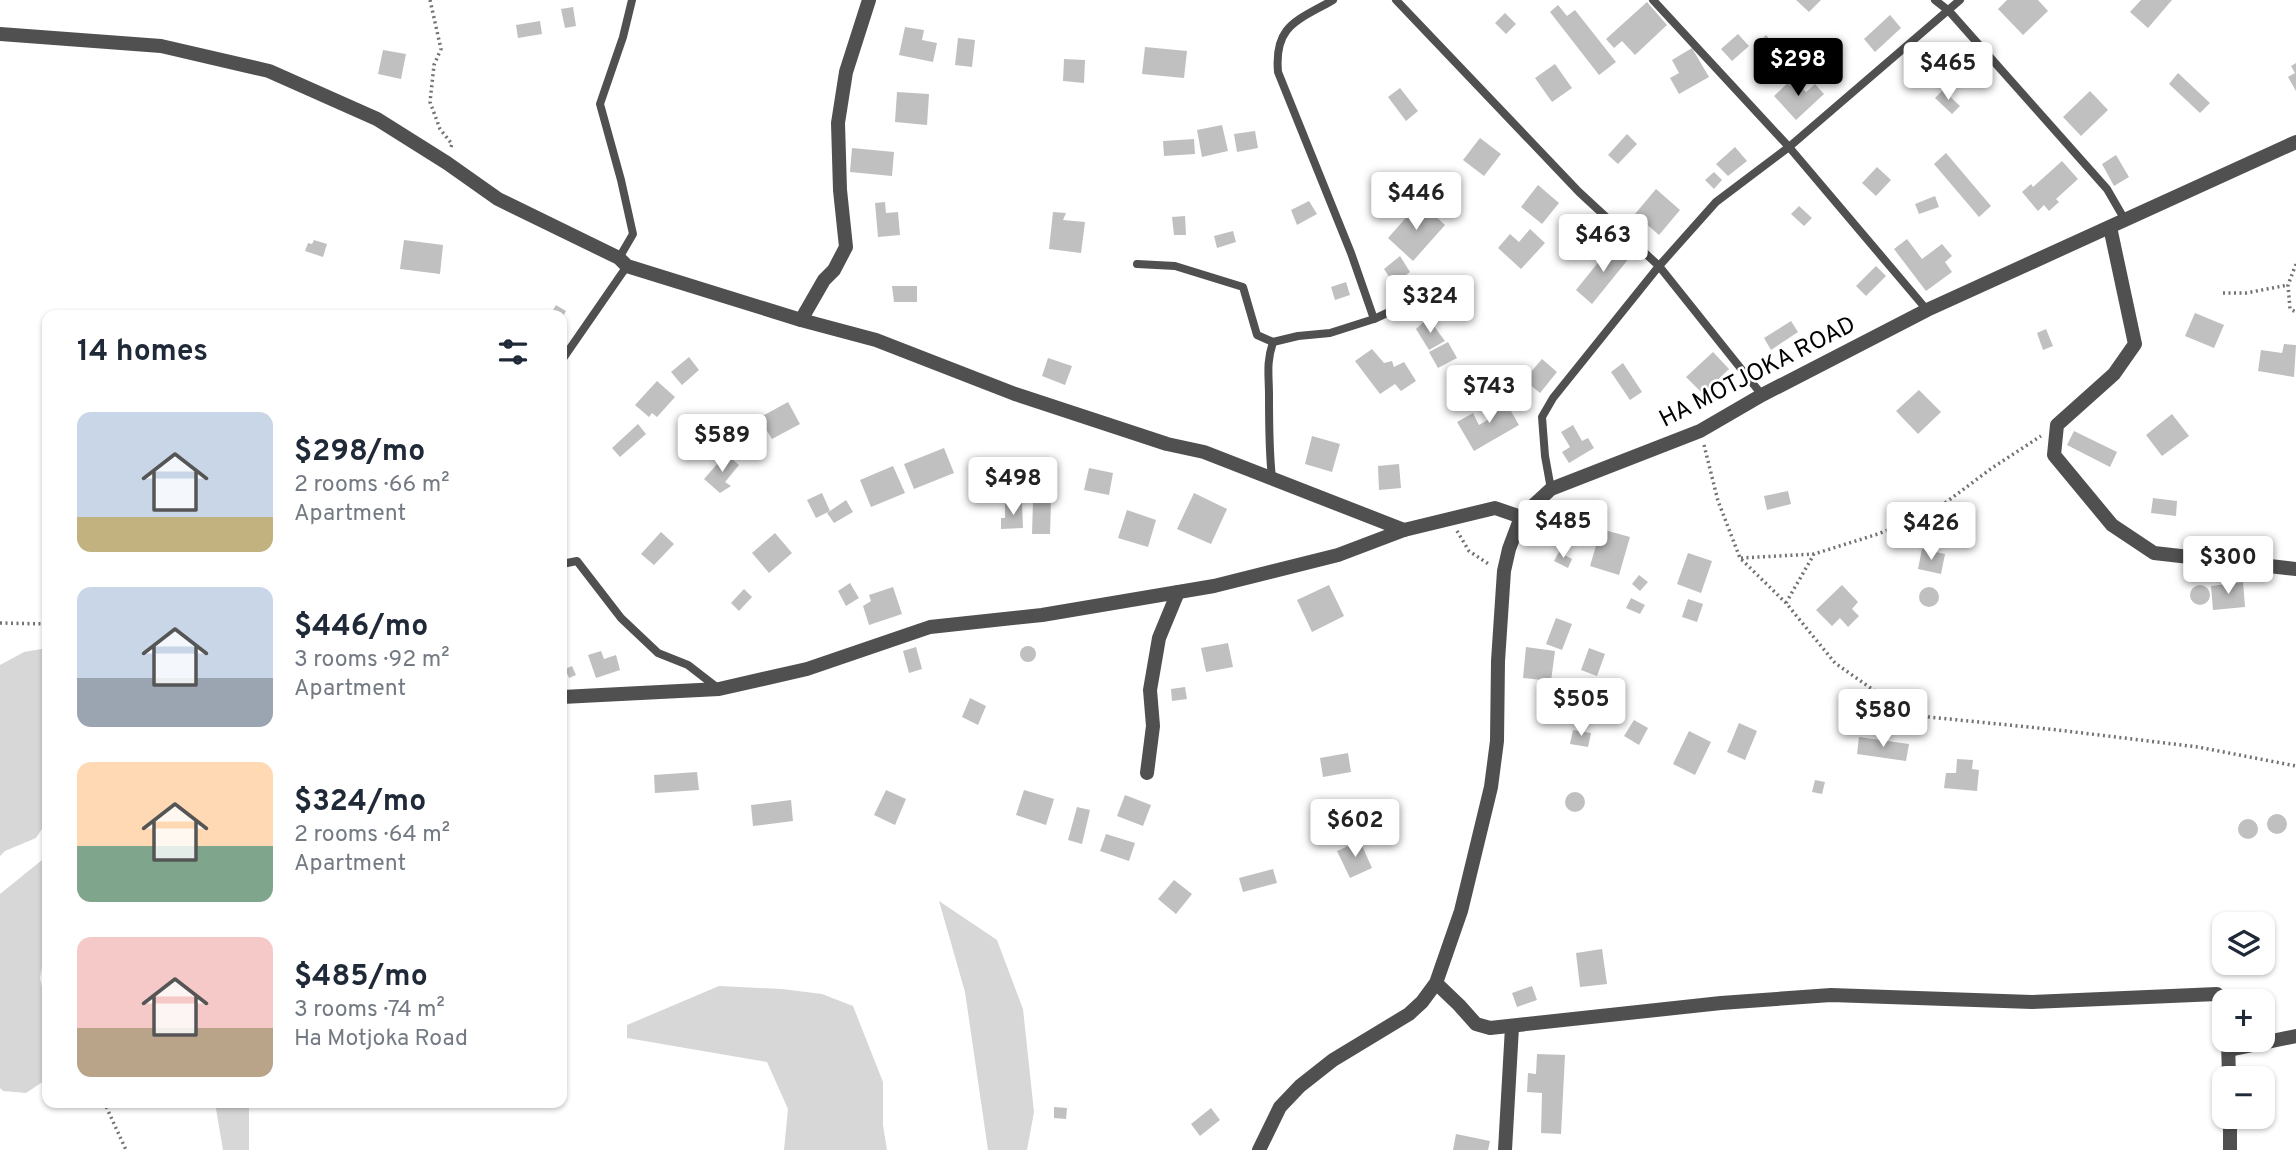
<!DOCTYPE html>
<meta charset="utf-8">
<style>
:root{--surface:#fff;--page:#f2f2f3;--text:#1f2937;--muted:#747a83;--accent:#000}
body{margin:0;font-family:Overpass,sans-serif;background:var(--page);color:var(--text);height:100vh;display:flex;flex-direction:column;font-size:26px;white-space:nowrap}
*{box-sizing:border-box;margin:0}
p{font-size:23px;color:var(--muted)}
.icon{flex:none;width:38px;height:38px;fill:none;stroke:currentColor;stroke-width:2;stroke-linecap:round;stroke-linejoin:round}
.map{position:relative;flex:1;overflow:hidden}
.side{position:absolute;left:42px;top:310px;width:525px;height:798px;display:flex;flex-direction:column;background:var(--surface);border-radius:14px;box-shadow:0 2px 5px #0004}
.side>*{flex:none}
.buttons{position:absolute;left:2212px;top:912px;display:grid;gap:14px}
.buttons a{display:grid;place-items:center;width:63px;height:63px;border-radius:14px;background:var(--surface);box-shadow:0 2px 5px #0004;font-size:35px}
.price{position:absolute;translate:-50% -60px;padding:0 16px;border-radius:7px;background:#fff;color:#222;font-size:23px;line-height:46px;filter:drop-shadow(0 2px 4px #0008)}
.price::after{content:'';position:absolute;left:50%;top:42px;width:21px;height:16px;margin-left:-10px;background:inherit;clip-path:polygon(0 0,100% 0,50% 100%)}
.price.active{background:var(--accent);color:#fff}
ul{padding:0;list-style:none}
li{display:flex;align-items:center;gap:21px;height:175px;padding:0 35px}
li span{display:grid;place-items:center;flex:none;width:196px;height:140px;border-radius:14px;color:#555}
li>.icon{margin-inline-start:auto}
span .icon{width:84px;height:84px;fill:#fffc;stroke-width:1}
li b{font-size:30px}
h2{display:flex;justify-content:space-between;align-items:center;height:84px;padding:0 35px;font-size:30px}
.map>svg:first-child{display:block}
</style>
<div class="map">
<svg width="2296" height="1150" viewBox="0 0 2296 1150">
<rect width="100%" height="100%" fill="#fff"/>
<g fill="#d7d7d7">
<path d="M47,648V821L36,838L5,851L0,856V665L24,652Z"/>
<path d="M47,856V941L40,978L47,1010V1079L26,1093L3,1091L0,1088V894Z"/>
<path d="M939,901L997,940L1023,1009L1034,1112L1027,1150H988L965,992Z"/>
<path d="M719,986L782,989L822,994L853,1006L883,1082V1125L887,1150H784L788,1109L767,1062L627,1038V1025Z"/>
<path d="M215,1103H246L249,1109V1150H223Z"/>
</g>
<g fill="#c0c0c0">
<path d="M1796,0H1821L1809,12Z"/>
<path d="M2007,0H2038L2048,11L2023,35L1998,9Z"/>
<path d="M2141,0H2172L2148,28L2130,12Z"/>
<path d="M1647,2L1667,25L1635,55L1622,41L1614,48L1606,39Z"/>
<path d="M1558,5L1567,16L1575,10L1616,62L1599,75L1550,12Z"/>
<path d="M573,7L576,26L565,28L561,9Z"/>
<path d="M1505,13L1516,24L1506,34L1495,23Z"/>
<path d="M1890,15L1901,28L1875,52L1864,39Z"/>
<path d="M540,21L542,34L518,38L516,25Z"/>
<path d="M905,27L924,30L922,40L937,43L933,62L899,55Z"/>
<path d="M1738,34L1749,46L1732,61L1721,49Z"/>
<path d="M1766,35L1775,45L1764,57L1754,46Z"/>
<path d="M958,38L975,40L972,67L955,65Z"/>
<path d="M1145,47L1187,51L1184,78L1142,74Z"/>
<path d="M1692,48L1709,77L1679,94L1670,78L1679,73L1672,60Z"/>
<path d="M383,50L406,54L401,79L378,74Z"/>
<path d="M1064,59L1085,60L1084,83L1063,81Z"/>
<path d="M2296,63V91L2288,77L2295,73L2291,66Z"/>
<path d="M1555,64L1572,88L1552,102L1535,78Z"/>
<path d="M2178,73L2210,103L2200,113L2169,84Z"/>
<path d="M1793,78L1806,92L1815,84L1824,94L1796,120L1774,96Z"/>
<path d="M1400,88L1418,111L1406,121L1388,97Z"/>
<path d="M1943,90L1960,106L1952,114L1935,98Z"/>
<path d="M2090,91L2108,110L2081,136L2063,117Z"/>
<path d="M897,92L929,94L927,125L895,122Z"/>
<path d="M1222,125L1228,151L1202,157L1197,130Z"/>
<path d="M1255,131L1258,148L1237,152L1234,134Z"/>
<path d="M1627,134L1637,144L1618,164L1608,155Z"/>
<path d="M1480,138L1501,154L1484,176L1463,160Z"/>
<path d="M1194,139L1195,154L1164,156L1163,141Z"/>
<path d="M1735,147L1747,161L1728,176L1716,164Z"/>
<path d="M852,148L894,152L892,176L850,172Z"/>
<path d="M1946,153L1991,206L1979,217L1934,164Z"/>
<path d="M2116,155L2129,177L2114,186L2102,164Z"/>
<path d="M2062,161L2078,179L2056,199L2059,202L2049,211L2044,205L2038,211L2022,192L2031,184L2033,187Z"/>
<path d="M1877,167L1891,180L1876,196L1862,183Z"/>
<path d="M1714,172L1722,180L1714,189L1705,180Z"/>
<path d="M1538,185L1559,203L1542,224L1521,207Z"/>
<path d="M1656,189L1680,210L1659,235L1635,214Z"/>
<path d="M1935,196L1939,207L1919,214L1915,204Z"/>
<path d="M1309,201L1317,214L1297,225L1291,210Z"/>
<path d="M885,202L886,213L898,212L900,235L878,237L875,203Z"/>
<path d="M1420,202L1445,225L1413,261L1388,238Z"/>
<path d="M1799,206L1812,218L1804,226L1791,214Z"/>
<path d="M1053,212L1066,213L1063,220L1085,222L1081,253L1049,249Z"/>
<path d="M1185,216L1186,235H1174L1172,217Z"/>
<path d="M1530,229L1545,243L1521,269L1498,248L1510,234L1519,242Z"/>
<path d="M1233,231L1236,242L1217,248L1214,236Z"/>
<path d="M1907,239L1922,259L1942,244L1952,256L1945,262L1952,272L1926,291L1894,249Z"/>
<path d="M314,240L327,244L323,257L305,251L308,243L312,244Z"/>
<path d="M404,240L443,245L440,274L400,269Z"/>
<path d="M1613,244L1630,257L1592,304L1576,290Z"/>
<path d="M1400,256L1410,272L1394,284L1384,269Z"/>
<path d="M1876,266L1886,276L1866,296L1856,286Z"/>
<path d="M1346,282L1350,295L1335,300L1331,287Z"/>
<path d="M892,286H917V302H894Z"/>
<path d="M556,305L566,311L562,318V315H550Z"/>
<path d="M2195,313L2224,325L2214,348L2185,336Z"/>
<path d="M1428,318L1445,341L1429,350L1416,329Z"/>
<path d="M1791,321L1798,332L1771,350L1764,338Z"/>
<path d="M2046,329L2053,346L2043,350L2037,333Z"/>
<path d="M1448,342L1457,358L1438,368L1429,352Z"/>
<path d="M2284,344L2296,345L2294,377L2258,371L2261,350L2282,353Z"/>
<path d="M1372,349L1384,363L1392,361L1394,367L1404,362L1416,381L1401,391L1395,384L1380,394L1355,361Z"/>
<path d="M1713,352L1729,369L1703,394L1686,377Z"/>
<path d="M689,357L699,370L682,385L671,372Z"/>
<path d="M1048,358L1072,366L1065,385L1042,376Z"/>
<path d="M1542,359L1557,372L1540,393L1524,380Z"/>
<path d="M1623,363L1642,392L1630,400L1611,372Z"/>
<path d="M657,381L675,397L657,417L652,413L649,417L635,405Z"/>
<path d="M1919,390L1941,412L1918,434L1896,411Z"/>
<path d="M1504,399L1519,425L1474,451L1457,422L1473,413L1479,425L1489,419L1484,410Z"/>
<path d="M788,402L800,424L772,439L759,418Z"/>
<path d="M2172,414L2189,436L2162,456L2146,435Z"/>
<path d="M747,415L752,421L743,428L738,422Z"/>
<path d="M638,424L646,434L620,457L612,448Z"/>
<path d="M1573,425L1582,441L1588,438L1594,448L1569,463L1562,452L1570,447L1561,432Z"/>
<path d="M2074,431L2117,452L2110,467L2067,445Z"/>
<path d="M1312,436L1340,444L1332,472L1305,464Z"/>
<path d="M944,448L954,473L914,489L904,464Z"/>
<path d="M726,454L739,465L725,482L731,486L720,493L704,479Z"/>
<path d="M1020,459L1021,475L998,479L996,470L1006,468L1005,461Z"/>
<path d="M1399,464L1401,488L1379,490L1378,466Z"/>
<path d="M893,466L905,493L871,507L860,480Z"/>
<path d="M1089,468L1113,473L1109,495L1084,490Z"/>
<path d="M1788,491L1791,504L1767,510L1764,496Z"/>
<path d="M822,493L830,511L816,518L807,500Z"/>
<path d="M1194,493L1227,509L1211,544L1177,529Z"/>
<path d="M2153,498L2177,501L2176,516L2151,513Z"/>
<path d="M846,500L853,512L834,523L827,513Z"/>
<path d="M1033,501H1051L1050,534H1032Z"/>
<path d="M1022,503L1023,528L1001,529V518H1005V504Z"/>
<path d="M1127,510L1156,520L1148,547L1118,538Z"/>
<path d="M1601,529L1630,537L1619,575L1590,566Z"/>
<path d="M661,532L674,544L654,565L641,554Z"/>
<path d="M775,533L792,553L769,573L752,553Z"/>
<path d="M1922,549L1945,554L1941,574L1918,569Z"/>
<path d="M1559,552L1572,559L1568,568L1554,561Z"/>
<path d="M1688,553L1712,561L1701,593L1677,584Z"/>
<path d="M1639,575L1648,582L1640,591L1632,584Z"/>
<path d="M2243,582L2245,607L2213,610L2211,586Z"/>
<path d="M850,583L859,598L846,606L838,591Z"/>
<path d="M1329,585L1344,616L1312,632L1297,600Z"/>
<path d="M1842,585L1858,602L1852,609L1859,616L1848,627L1840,618L1832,626L1816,610Z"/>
<circle cx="2200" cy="595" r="10"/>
<path d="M893,587L902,614L869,625L863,606L871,601L869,595Z"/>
<circle cx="1929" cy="597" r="10"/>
<path d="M744,589L752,597L739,611L731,603Z"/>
<path d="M1631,598L1645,605L1640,614L1626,608Z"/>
<path d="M1688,599L1703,604L1697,622L1682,617Z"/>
<path d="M1556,618L1572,624L1562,650L1546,644Z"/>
<path d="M1228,643L1233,667L1206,672L1201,648Z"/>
<circle cx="1028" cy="654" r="8"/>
<path d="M916,647L922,669L909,673L903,651Z"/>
<path d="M1526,647L1555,651L1551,681L1523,678Z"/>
<path d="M1589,648L1605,654L1597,676L1581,670Z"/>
<path d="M601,651L604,659L616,655L620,670L596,678L588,655Z"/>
<path d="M572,666L576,675L569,678L565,669Z"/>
<path d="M1185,687L1187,699L1172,701L1171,689Z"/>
<path d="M970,698L986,706L978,725L962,717Z"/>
<path d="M1634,720L1648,728L1639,745L1624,736Z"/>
<path d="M1739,723L1757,731L1745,760L1727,752Z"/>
<path d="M1573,730L1591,733L1588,747L1570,744Z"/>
<path d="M1689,731L1711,742L1695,775L1673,764Z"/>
<path d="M1859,737L1909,744L1906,761L1857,754Z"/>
<path d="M1348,753L1351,772L1323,777L1320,758Z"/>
<path d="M1957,759L1973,760L1972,769L1979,770L1977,791L1944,788L1946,773H1956Z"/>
<path d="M697,772L699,790L655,793L654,775Z"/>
<path d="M1815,780L1825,782L1822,794L1812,792Z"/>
<path d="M886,790L906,799L895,825L874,815Z"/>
<path d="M1024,790L1054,799L1046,825L1016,815Z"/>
<circle cx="1575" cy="802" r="10"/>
<path d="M1125,795L1151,805L1143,826L1117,816Z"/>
<path d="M791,800L793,821L753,826L751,805Z"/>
<path d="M1077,807L1090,810L1082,844L1068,840Z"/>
<circle cx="2277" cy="824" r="10"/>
<circle cx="2248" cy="829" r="10"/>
<path d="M1106,834L1135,843L1129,861L1100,851Z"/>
<path d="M1360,841L1372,868L1350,878L1337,851Z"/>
<path d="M1273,869L1277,883L1243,892L1239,878Z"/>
<path d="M1174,880L1192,894L1176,914L1158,899Z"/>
<path d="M1602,949L1607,984L1580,987L1576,953Z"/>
<path d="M1532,986L1537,1000L1517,1007L1512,993Z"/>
<path d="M1537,1054L1565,1055L1561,1134L1541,1133L1542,1093L1527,1092L1528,1073L1536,1074Z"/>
<path d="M1054,1107L1067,1108L1066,1119L1054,1118Z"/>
<path d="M1211,1108L1220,1120L1200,1136L1191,1124Z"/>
<path d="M1456,1134L1490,1141L1488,1150H1453Z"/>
</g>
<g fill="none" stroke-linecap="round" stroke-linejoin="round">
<g stroke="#727272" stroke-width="3.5" stroke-dasharray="2 3.5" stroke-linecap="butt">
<path d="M430,0L441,49L434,65L430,102L440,129L452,144L451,147"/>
<path d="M2296,264L2288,285L2290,309L2296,312"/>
<path d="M2223,293H2246L2288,285"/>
<path d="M1704,445L1718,501L1740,558L1786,603L1835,663L1872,689L1909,710L1929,717L2058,730L2198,747L2296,766"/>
<path d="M1457,531L1469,551L1490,565"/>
<path d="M1741,558L1814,554L1878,534L1933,512L1992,468L2041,436"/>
<path d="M1786,603L1814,554"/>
<path d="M0,623L47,624"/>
<path d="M104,1102L126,1150"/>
</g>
<g stroke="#505050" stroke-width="8">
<path d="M1333,0C1297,21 1274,25 1278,72L1351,253L1374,319"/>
<path d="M1396,0L1579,192L1659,266L1762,395"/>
<path d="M1653,0L1789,147L1927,310"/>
<path d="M1935,0L1949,11L2107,189L2125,220"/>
<path d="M619,258L633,234L621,180L600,104L623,37L632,0"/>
<path d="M1137,264L1175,266L1243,287L1257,335L1273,342"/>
<path d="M562,360L627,266"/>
<path d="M1272,478C1269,451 1269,424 1269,396C1269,374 1266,364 1273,342L1298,336L1330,333L1374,319L1422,297"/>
<path d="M1551,489L1545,456L1542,417L1553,398L1659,266L1716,202L1789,147L1960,0"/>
<path d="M562,564L577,561L621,618L658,653L688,665L719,689"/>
</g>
<g stroke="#505050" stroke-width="14">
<path d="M0,34L161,46L269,71L377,119L447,163L498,199L619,258L627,266L801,320L876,340L1015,394L1167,444L1204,452L1404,530"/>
<path d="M2110,227L2135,344L2114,374L2057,425L2054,455L2112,525L2154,553L2296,569"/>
<path d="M801,320L824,280L834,270L846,247L840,190L838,123L846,72L869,0"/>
<path d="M562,697L719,689L807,669L930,627L1042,615L1214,586L1338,555L1404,530L1495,508L1521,517"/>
<path d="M1147,773L1153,726L1150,690L1159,638L1178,592"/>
<path d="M1436,983L1459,1005L1476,1024L1490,1028L1721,1003L1831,995L2032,1002L2217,994L2224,1001"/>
<path d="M2228,1040L2229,1078"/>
<path d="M2229,1050L2296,1036"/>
<path d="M2230,1116V1150"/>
<path d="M1505,1150L1512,1027"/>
</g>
<path stroke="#505050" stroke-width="14" d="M1259,1150L1280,1107L1300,1086L1333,1060L1409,1014L1422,1002L1436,983L1461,911L1491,787L1497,741L1498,661L1504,571L1509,549L1521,517L1551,489L1700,431L1762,395L1927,310L2296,142"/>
</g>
<g text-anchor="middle" stroke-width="5" stroke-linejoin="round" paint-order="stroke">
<g font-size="24" fill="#000" stroke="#fff">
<text transform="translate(1757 371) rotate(-27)" y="8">HA MOTJOKA ROAD</text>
</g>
</g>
</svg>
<div class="buttons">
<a><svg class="icon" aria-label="layers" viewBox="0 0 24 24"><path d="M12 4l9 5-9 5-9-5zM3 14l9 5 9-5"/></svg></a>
<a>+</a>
<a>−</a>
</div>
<b class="price active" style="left:1798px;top:98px">$298</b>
<b class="price" style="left:1948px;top:102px">$465</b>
<b class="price" style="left:1416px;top:232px">$446</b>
<b class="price" style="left:1603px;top:274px">$463</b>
<b class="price" style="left:1430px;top:335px">$324</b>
<b class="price" style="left:1489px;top:425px">$743</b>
<b class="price" style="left:722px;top:474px">$589</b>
<b class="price" style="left:1013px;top:517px">$498</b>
<b class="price" style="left:1563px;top:560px">$485</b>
<b class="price" style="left:1931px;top:562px">$426</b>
<b class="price" style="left:2228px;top:596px">$300</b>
<b class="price" style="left:1581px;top:738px">$505</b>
<b class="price" style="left:1883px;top:749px">$580</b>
<b class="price" style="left:1355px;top:859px">$602</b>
<section class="side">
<h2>14 homes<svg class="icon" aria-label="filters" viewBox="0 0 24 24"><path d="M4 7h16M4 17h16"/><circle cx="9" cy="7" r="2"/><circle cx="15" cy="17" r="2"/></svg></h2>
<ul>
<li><span style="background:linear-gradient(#c9d6e8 75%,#c2b280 0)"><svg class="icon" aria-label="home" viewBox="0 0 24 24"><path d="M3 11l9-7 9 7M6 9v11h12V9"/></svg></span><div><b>$298/mo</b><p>2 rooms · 66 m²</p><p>Apartment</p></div></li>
<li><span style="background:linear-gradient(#c9d6e8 65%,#9aa5b1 0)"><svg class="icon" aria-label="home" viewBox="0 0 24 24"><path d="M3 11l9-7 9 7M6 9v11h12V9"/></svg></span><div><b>$446/mo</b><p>3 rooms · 92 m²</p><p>Apartment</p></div></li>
<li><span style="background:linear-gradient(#ffd9b3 60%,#7fa58c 0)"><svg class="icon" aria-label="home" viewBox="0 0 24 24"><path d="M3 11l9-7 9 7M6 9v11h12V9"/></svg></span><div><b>$324/mo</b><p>2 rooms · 64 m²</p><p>Apartment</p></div></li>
<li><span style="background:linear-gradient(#f6c9c9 65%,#b9a48a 0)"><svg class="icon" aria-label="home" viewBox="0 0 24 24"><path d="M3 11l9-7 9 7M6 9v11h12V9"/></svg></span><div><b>$485/mo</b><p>3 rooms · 74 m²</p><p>Ha Motjoka Road</p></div></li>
</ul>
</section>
</div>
